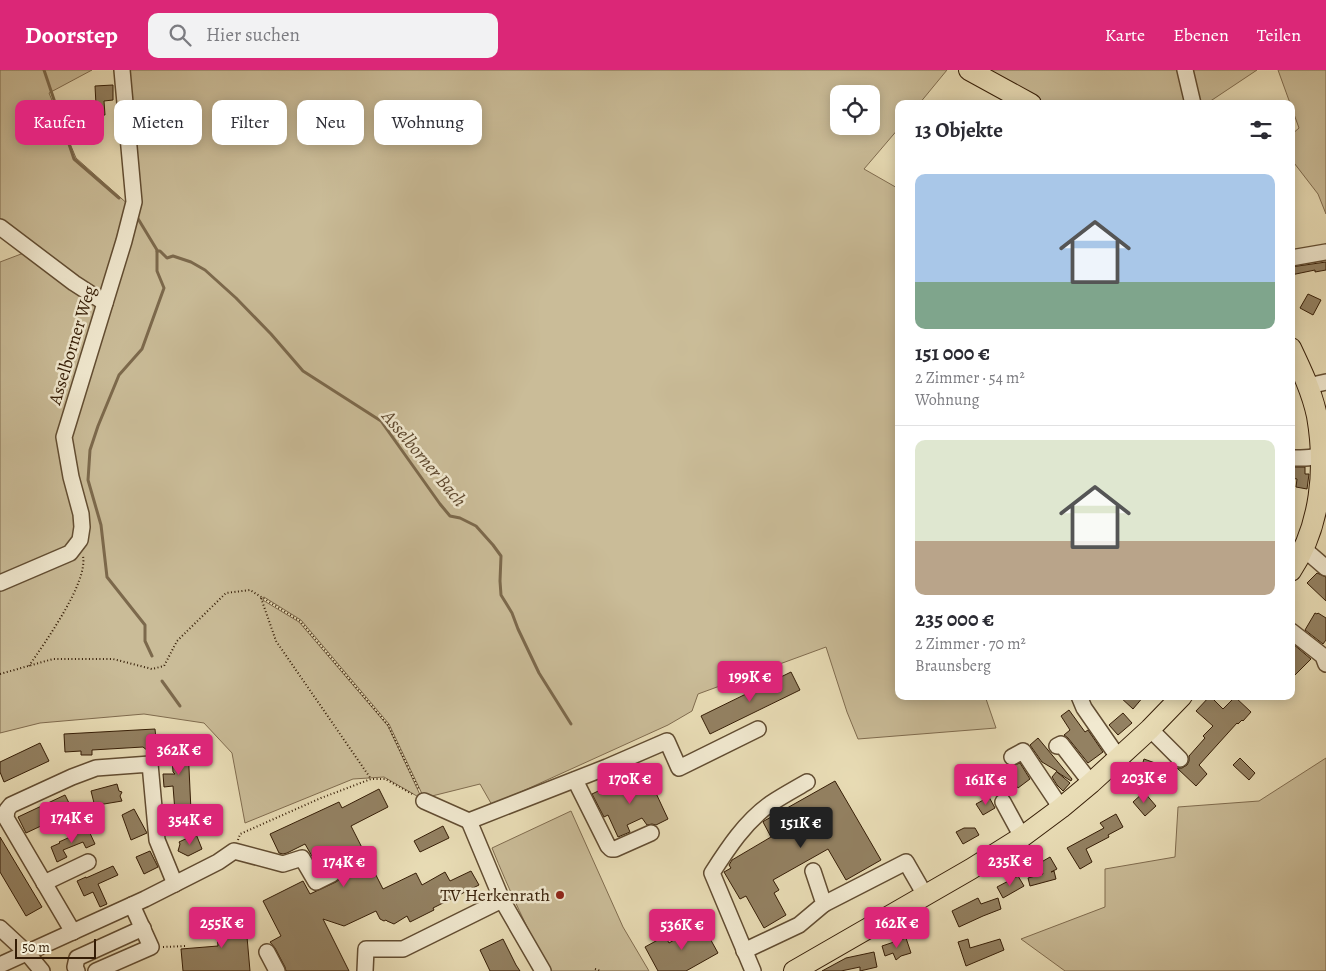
<!DOCTYPE html>
<html lang="de">
<meta charset="utf-8">
<style>
:root{--surface:#fff;--page:#f2f2f3;--text:#2b2b33;--muted:#7c7c81;--line:#e1e1e2;--accent:#db2777}
body{margin:0;font-family:Alegreya,serif;background:var(--page);color:var(--text);height:100vh;display:flex;flex-direction:column;font-size:19px;white-space:nowrap}
*{box-sizing:border-box;margin:0}
p{font-size:16px;color:var(--muted)}
.icon{flex:none;width:28px;height:28px;fill:none;stroke:currentColor;stroke-width:2;stroke-linecap:round;stroke-linejoin:round}
.map{position:relative;flex:1;overflow:hidden}
.drawer{position:absolute;left:895px;top:30px;width:400px;height:600px;display:flex;flex-direction:column;background:var(--surface);border-radius:10px;box-shadow:0 2px 12px #0003}
.drawer>*{flex:none}
.guide{position:absolute;left:15px;top:30px;width:475px;height:45px;display:flex;gap:10px}
.tools{position:absolute;left:830px;top:15px;display:grid;gap:10px}
.tools a{display:grid;place-items:center;width:50px;height:50px;border-radius:10px;background:var(--surface);box-shadow:0 2px 12px #0003;font-size:25px}
.scale{position:absolute;left:15px;bottom:12px;width:81px;box-sizing:border-box;padding-left:5px;border:2px solid #351d06;border-top:0;font-size:14px;line-height:18px;white-space:nowrap;color:#351d06;-webkit-text-stroke:4px #f1e9d0;paint-order:stroke}
.price{position:absolute;translate:-50% -42px;padding:0 11px;border-radius:5px;background:var(--accent);color:#fff;font-size:16px;line-height:32px;filter:drop-shadow(0 1px 2px #0008)}
.price::after{content:'';position:absolute;left:50%;top:30px;width:15px;height:11px;margin-left:-8px;background:inherit;clip-path:polygon(0 0,100% 0,50% 100%)}
.price.active{background:#222;color:#fff}
ul{padding:0;list-style:none}
li{display:grid;align-content:center;gap:10px;height:265px;padding:0 20px}
li+li{border-top:1px solid var(--line)}
li span{display:grid;place-items:center;height:155px;border-radius:10px;color:#555}
li>.icon{margin-inline-start:auto}
span .icon{width:90px;height:90px;fill:#fffc;stroke-width:1}
li b{font-size:21px}
h2{display:flex;justify-content:space-between;align-items:center;height:60px;padding:0 20px;font-size:21px}
.chip{padding:0 18px;border-radius:10px;background:var(--surface);box-shadow:0 2px 12px #0003;font-size:18px;line-height:45px}
.chip.active{background:var(--accent);color:#fff}
header{display:flex;align-items:center;gap:30px;box-sizing:border-box;height:70px;padding:0 25px;background:var(--accent);color:#fff}
header strong{font-size:24px}
nav{display:flex;gap:28px;margin-inline-start:auto;font-size:18px}
.search{width:350px;height:45px;background:var(--page);display:flex;align-items:center;gap:12px;box-sizing:border-box;padding:0 18px;border-radius:10px;color:var(--muted);font-size:19px}
.map>svg:first-child{display:block}
</style>
<header>
<strong>Doorstep</strong>
<div class="search"><svg class="icon" aria-label="search" viewBox="0 0 24 24"><circle cx="10" cy="10" r="6"/><path d="M15 15l6 6"/></svg>Hier suchen</div>
<nav><a>Karte</a><a>Ebenen</a><a>Teilen</a></nav>
</header>
<div class="map">
<svg width="1326" height="901" viewBox="0 0 1326 901">
<rect width="100%" height="100%" fill="#e9ddb6"/>
<filter id="stains"><feTurbulence type="fractalNoise" baseFrequency=".004" numOctaves="4"/><feColorMatrix values="0 0 0 0 .2 0 0 0 0 .09 0 0 0 0 .02 0 0 0 .5 -.17"/></filter>
<radialGradient id="worn" r=".72"><stop offset=".6" stop-color="#630" stop-opacity="0"/><stop offset="1" stop-color="#630" stop-opacity=".3"/></radialGradient>
<g fill="#cabc98" stroke="#806c4f" fill-rule="evenodd">
<path d="M0,0H92L49,23L76,88L130,136L104,225L0,154Z"/>
<path d="M125,0H947L919,34H899V58L864,99L899,119V626H985L996,658L858,669L847,642L826,577L698,624L692,641L668,655L492,735L480,714L424,728L389,654L301,550L264,527L261,529L299,552L388,656L422,729L384,707L353,709L245,753L232,683L204,653L144,644L40,653L0,663V515L80,472L66,367L127,172ZM839,24H871V56H839Z"/>
<path d="M980,0H1183L1190,34H1041Z"/>
<path d="M1188,0H1257L1206,34H1195Z"/>
<path d="M1278,0H1326V144L1318,124L1291,89V65L1299,58Z"/>
<path d="M29,181L102,234L66,349L78,444L69,482L0,511V192Z"/>
<path d="M1326,688V901H1065L1021,869L1105,837V799L1175,787L1178,737L1259,731Z"/>
<path d="M571,741L623,857L649,901H550C528,861 509,820 492,778Z"/>
</g>
<g fill="none" stroke-linecap="round" stroke-linejoin="round">
<g stroke="#7c694c" stroke-width="3">
<path d="M44,0L74,89L119,128"/>
<path d="M137,147L157,180V201L164,218L142,279L119,305L98,356L90,380L88,410L101,455L107,507L145,555V571L152,586"/>
<path d="M157,181H160L167,188L173,186L191,192L205,200L236,228L271,264L303,301L381,351L440,434L450,446L460,448L476,456L493,475L501,486L500,511L501,525L512,543L518,559L539,603L571,654"/>
<path d="M162,611L180,636"/>
</g>
</g>
<g fill="#938162" stroke="#351d06">
<path d="M113,15V30L104,31L105,45L93,46L92,36L96,35L95,16Z"/>
<path d="M1326,192V200L1315,202V200L1291,205V197Z"/>
<path d="M1308,224L1321,230L1313,245L1300,238Z"/>
<path d="M1291,397H1305V404H1309L1307,419L1296,417L1297,409L1291,408Z"/>
<path d="M1317,503L1326,507V531L1307,513Z"/>
<path d="M1315,543L1317,544L1318,543L1326,548V570L1323,574L1305,560Z"/>
<path d="M1293,574L1311,589L1291,609V576Z"/>
<path d="M791,602L800,620L710,664L701,646Z"/>
<path d="M1119,626H1144L1133,639Z"/>
<path d="M1210,626L1223,639L1235,627L1251,642L1243,651L1242,650L1238,654L1237,653L1199,695L1207,704L1196,716L1177,698H1182L1187,695L1189,691V686L1205,668L1203,666L1213,656L1196,641Z"/>
<path d="M1069,640L1085,662L1088,660L1103,682L1088,693L1068,668L1064,665L1070,660L1061,646Z"/>
<path d="M1123,643L1132,653L1118,665L1109,655Z"/>
<path d="M155,659L158,689L143,677L92,680V685H81V681L65,682L64,664Z"/>
<path d="M171,667L182,678L188,677L191,741L175,742L173,716L164,717L163,704H175L173,702L172,688L161,678Z"/>
<path d="M1038,668L1072,709L1071,711L1057,702L1070,713L1063,721L1057,715L1052,707L1057,701L1042,692L1030,675Z"/>
<path d="M40,673L49,691L4,712L0,702V692Z"/>
<path d="M1240,688L1255,703L1249,710L1233,695Z"/>
<path d="M1144,689L1169,698L1163,713L1139,705Z"/>
<path d="M1020,693L1030,709L1018,718L1009,706L987,720L979,708L990,701L995,708L1010,696H1012Z"/>
<path d="M648,706L668,749L656,755L652,754L647,755L642,748L627,755L630,762L618,767L608,745L604,747L592,724L617,712L620,719Z"/>
<path d="M835,711L881,790L846,810L828,779L773,810L779,820L774,823L786,845L764,858L746,826L740,829L724,802L731,798L729,795L732,790L771,767L763,752L764,751Z"/>
<path d="M117,714L119,721L122,722L120,726L122,731L98,735L94,733L91,721Z"/>
<path d="M379,719L388,737L351,756L383,819L416,803L422,815L445,802L450,811L471,801L479,815L433,838L434,840L410,852L407,846L394,854L387,851L386,850L384,851L380,849L376,841L344,856L323,849L349,901H286L285,897L275,878L270,872L281,866L263,831L303,811L310,824L336,812L340,809L341,804L340,799L337,796L333,795L328,796L320,800L305,774L287,783L283,784L279,783L270,764L339,732L342,738Z"/>
<path d="M1144,722L1156,736L1145,746L1133,732Z"/>
<path d="M65,725L73,741L26,763L18,747Z"/>
<path d="M989,727L995,738L983,745L976,734Z"/>
<path d="M134,739L147,763L131,770L122,745Z"/>
<path d="M1116,744L1123,757L1108,765L1109,767L1086,779L1092,792L1080,799L1067,778L1104,758L1100,753Z"/>
<path d="M443,756L449,768L420,782L414,771Z"/>
<path d="M964,758H975L979,765L963,774L956,762Z"/>
<path d="M88,759L95,774L86,778L83,772L63,780L67,787L57,792L51,777L60,773L59,772Z"/>
<path d="M196,764L202,779L188,786L178,781L180,774L179,772Z"/>
<path d="M0,767L42,837L26,846L0,802Z"/>
<path d="M150,781L158,797L144,804L136,787Z"/>
<path d="M1050,787L1057,799L1051,802L1054,801L1056,809L1030,816L1028,808L1043,804L1038,794Z"/>
<path d="M113,796L118,805L98,814L107,834L100,837L93,822L84,826L77,811L86,807V808Z"/>
<path d="M1018,806L1024,816L1003,828L997,817Z"/>
<path d="M978,828L981,834L998,828L1001,839L983,846L959,857L952,841Z"/>
<path d="M245,844L250,901H183L181,879L218,876L215,847Z"/>
<path d="M702,854L718,883L686,901H658L645,877L665,866L669,873Z"/>
<path d="M906,868L911,883L901,886L896,890L893,883L885,886L882,876Z"/>
<path d="M503,869L516,895L520,901H490L480,880Z"/>
<path d="M968,869L970,878L1000,869L1004,880L966,896L958,872Z"/>
<path d="M874,882L877,897L860,901V897L841,901H822L846,888Z"/>
</g>
<g fill="none" stroke-linecap="round" stroke-linejoin="round">
<defs>
<g id="minor">
<path d="M1185,0L1193,34"/>
<path d="M0,157L74,213L105,233"/>
<path d="M1291,188L1326,182"/>
<path d="M1308,316L1326,312"/>
<path d="M1291,388C1302,388 1318,389 1326,381"/>
<path d="M1304,479L1326,498"/>
<path d="M0,513L70,483L80,470L82,457L81,444L71,407L64,367L124,171L134,132L122,0"/>
<path d="M1291,561L1323,586L1326,594"/>
<path d="M1079,626L1084,638L1118,687"/>
<path d="M1150,659L1180,689"/>
<path d="M1057,676L1061,674L1091,713"/>
<path d="M1012,687L1023,681L1061,738"/>
<path d="M575,710L608,776L611,779H615L651,763"/>
<path d="M424,731L469,751L607,697L667,671L679,698L758,659"/>
<path d="M1003,732L1022,767"/>
<path d="M469,751L502,830L543,901"/>
<path d="M44,813L88,792"/>
<path d="M824,834L906,792L925,825"/>
<path d="M0,858L27,883L42,901"/>
<path d="M73,862L6,748L7,740L11,735L72,707L96,698L150,694L157,770L175,814"/>
<path d="M744,881L799,855L824,834L813,801"/>
<path d="M267,882L277,901"/>
<path d="M0,895L145,829L218,792L234,781L283,794L302,788L316,812L332,804"/>
<path d="M77,901L75,897L77,888L143,858"/>
<path d="M96,901L151,877L132,835"/>
<path d="M365,901L366,879H403L502,830"/>
<path d="M753,901L712,803C728,778 745,752 770,734C782,726 795,719 807,712"/>
</g>
<g id="major">
<path d="M969,0L1031,34"/>
<path d="M1291,278C1301,299 1312,322 1317,346C1326,398 1321,456 1291,501"/>
<path d="M794,901L971,799L1022,767L1061,738L1091,713L1150,659L1182,626"/>
</g>
</defs>
<use href="#minor" stroke="#624d32" stroke-width="18"/>
<use href="#major" stroke="#351d06" stroke-width="22"/>
<g stroke="#351d06" stroke-width="2" stroke-dasharray="1 2.5" stroke-linecap="butt">
<path d="M261,528L276,571L371,709"/>
<path d="M29,596C45,572 88,513 83,486"/>
<path d="M0,604L53,589H113L152,599L164,596L177,571L226,523L250,520L300,551L388,655L419,720"/>
<path d="M968,697L963,707L970,718L985,727L991,726"/>
<path d="M238,770L240,764L321,728L371,709H385L414,725"/>
<path d="M163,877L186,876"/>
<path d="M595,899L601,901"/>
</g>
<use href="#minor" stroke="#f1e9d0" stroke-width="15"/>
<use href="#major" stroke="#e9ddb6" stroke-width="20"/>
</g>
<circle fill="#8f2418" stroke="#f1e9d0" stroke-width="2" cx="560" cy="825" r="5"/>
<g text-anchor="middle" stroke-width="5" stroke-linejoin="round" paint-order="stroke">
<g font-size="18" fill="#351d06" stroke="#f1e9d0">
<text transform="translate(72 275) rotate(-73)" y="6">Asselborner Weg</text>
</g>
<g font-size="18" fill="#351d06" stroke="#f1e9d0" text-anchor="end">
<text x="550" y="831">TV Herkenrath</text>
</g>
<g font-size="19" font-style="italic" fill="#5f492f" stroke="#f1e9d0">
<text transform="translate(425 388) rotate(50)" y="7">Asselborner Bach</text>
</g>
</g>
<rect width="100%" height="100%" filter="url(#stains)"/>
<rect width="100%" height="100%" fill="url(#worn)"/>
</svg>
<div class="tools">
<a><svg class="icon" aria-label="locate" viewBox="0 0 24 24"><circle cx="12" cy="12" r="6"/><path d="M12 2v4M12 18v4M2 12h4M18 12h4"/></svg></a>
</div>
<div class="scale">50 m</div>
<b class="price" style="left:750px;top:633px">199K €</b>
<b class="price" style="left:179px;top:706px">362K €</b>
<b class="price" style="left:1144px;top:734px">203K €</b>
<b class="price" style="left:630px;top:735px">170K €</b>
<b class="price" style="left:986px;top:736px">161K €</b>
<b class="price" style="left:72px;top:774px">174K €</b>
<b class="price" style="left:190px;top:776px">354K €</b>
<b class="price active" style="left:801px;top:779px">151K €</b>
<b class="price" style="left:1010px;top:817px">235K €</b>
<b class="price" style="left:344px;top:818px">174K €</b>
<b class="price" style="left:222px;top:879px">255K €</b>
<b class="price" style="left:897px;top:879px">162K €</b>
<b class="price" style="left:682px;top:881px">536K €</b>
<div class="guide">
<a class="chip active">Kaufen</a>
<a class="chip">Mieten</a>
<a class="chip">Filter</a>
<a class="chip">Neu</a>
<a class="chip">Wohnung</a>
</div>
<section class="drawer">
<h2>13 Objekte<svg class="icon" aria-label="filters" viewBox="0 0 24 24"><path d="M4 7h16M4 17h16"/><circle cx="9" cy="7" r="2"/><circle cx="15" cy="17" r="2"/></svg></h2>
<ul>
<li><span style="background:linear-gradient(#a9c7e8 70%,#7fa58c 0)"><svg class="icon" aria-label="home" viewBox="0 0 24 24"><path d="M3 11l9-7 9 7M6 9v11h12V9"/></svg></span><div><b>151 000 €</b><p>2 Zimmer · 54 m²</p><p>Wohnung</p></div></li>
<li><span style="background:linear-gradient(#dfe7d0 65%,#b9a48a 0)"><svg class="icon" aria-label="home" viewBox="0 0 24 24"><path d="M3 11l9-7 9 7M6 9v11h12V9"/></svg></span><div><b>235 000 €</b><p>2 Zimmer · 70 m²</p><p>Braunsberg</p></div></li>
</ul>
</section>
</div>
